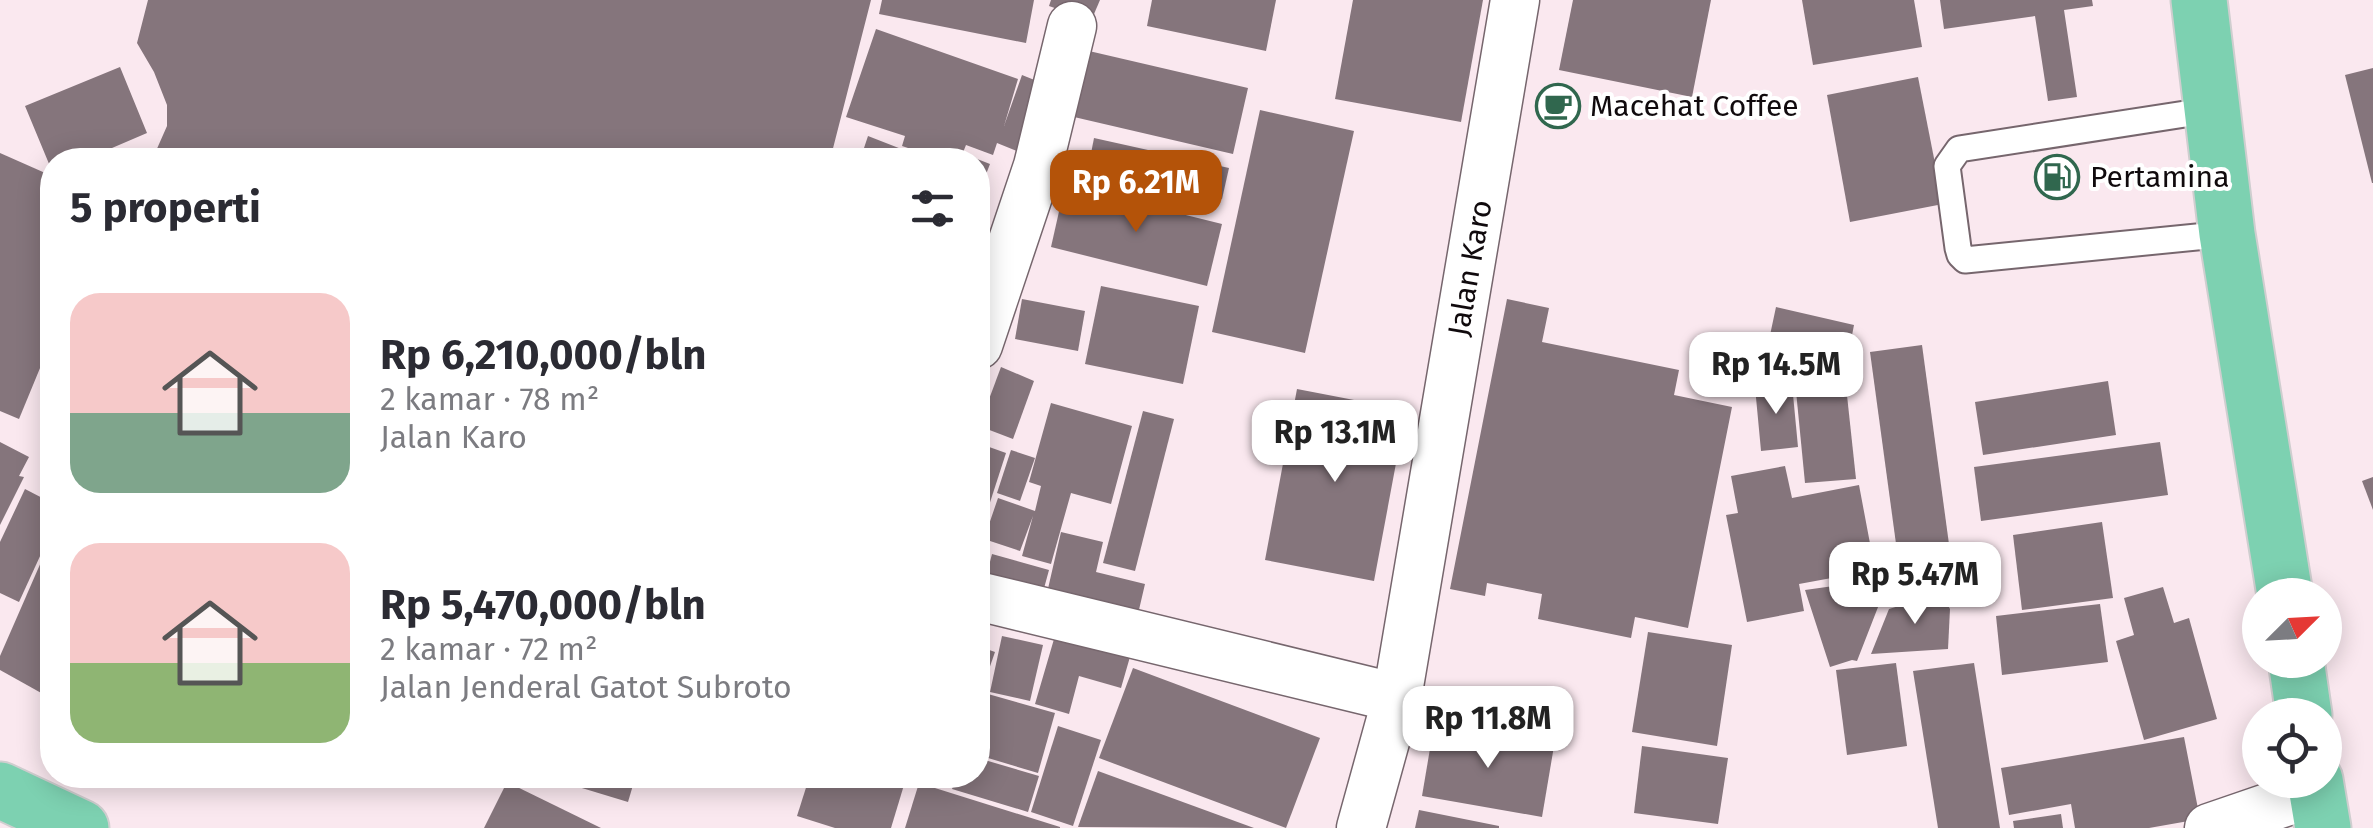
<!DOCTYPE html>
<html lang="id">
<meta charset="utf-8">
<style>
:root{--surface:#fff;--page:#f2f2f3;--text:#2b2b33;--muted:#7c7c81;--accent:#b45309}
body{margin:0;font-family:"Fira Sans",sans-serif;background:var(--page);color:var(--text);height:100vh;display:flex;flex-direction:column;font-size:38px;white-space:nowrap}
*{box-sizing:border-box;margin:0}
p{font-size:32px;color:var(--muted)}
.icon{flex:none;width:55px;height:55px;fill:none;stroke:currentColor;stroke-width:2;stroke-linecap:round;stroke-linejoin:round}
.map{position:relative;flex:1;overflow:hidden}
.panel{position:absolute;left:40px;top:148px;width:950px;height:640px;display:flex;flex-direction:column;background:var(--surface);border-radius:40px;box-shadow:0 5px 25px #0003}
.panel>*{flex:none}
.needle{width:65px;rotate:66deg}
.controls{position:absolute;left:2242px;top:578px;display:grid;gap:20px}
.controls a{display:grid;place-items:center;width:100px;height:100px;border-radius:50%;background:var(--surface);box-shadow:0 5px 25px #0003;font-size:50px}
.price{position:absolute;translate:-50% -85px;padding:0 22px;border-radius:20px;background:#fff;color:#222;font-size:32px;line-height:65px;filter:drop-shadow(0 2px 5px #0008)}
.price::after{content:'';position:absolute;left:50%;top:60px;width:30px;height:22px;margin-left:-15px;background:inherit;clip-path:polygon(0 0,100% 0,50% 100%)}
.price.active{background:var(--accent);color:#fff}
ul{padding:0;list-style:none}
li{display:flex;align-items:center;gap:30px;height:250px;padding:0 30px}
li span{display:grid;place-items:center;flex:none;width:280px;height:200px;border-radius:30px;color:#555}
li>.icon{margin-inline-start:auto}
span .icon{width:120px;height:120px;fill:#fffc;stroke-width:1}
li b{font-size:42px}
h2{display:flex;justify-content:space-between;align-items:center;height:120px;padding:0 30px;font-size:42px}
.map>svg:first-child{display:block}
</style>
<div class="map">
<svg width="2373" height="828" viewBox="0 0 2373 828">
<rect width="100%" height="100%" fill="#fae8ef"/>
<g fill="#85757c">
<path d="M148,0H871L830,160H152L167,126V105L154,72L137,43Z"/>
<path d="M882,0H1034L1026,43L879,14Z"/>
<path d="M1051,0H1100L1091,21L1049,6Z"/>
<path d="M1152,0H1276L1266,51L1147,26Z"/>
<path d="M1353,0H1483L1461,122L1335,99Z"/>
<path d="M1573,0H1711L1692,97L1559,70Z"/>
<path d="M1802,0H1914L1922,47L1813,65Z"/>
<path d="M1940,0H2092L2093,6L2064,10L2077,97L2048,101L2035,16L1944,29Z"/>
<path d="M876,29L1018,79L1004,126L1022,75L1037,81L1019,152L997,143L993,155L966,145L960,160H944L902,146L905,136L846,117Z"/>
<path d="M1089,51L1248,88L1233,154L1074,117Z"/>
<path d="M120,67L147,133L84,160H52V171L25,106Z"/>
<path d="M2373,68V183H2372L2345,75Z"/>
<path d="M1918,77L1943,204L1850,222L1827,95Z"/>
<path d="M1260,110L1354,131L1305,353L1212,332Z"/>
<path d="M868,136L909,152L906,160H860Z"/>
<path d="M1094,138L1229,168L1222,199L1088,169Z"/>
<path d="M0,153L52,176V339L19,419L0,411Z"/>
<path d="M967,155L990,164L978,195V160H964Z"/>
<path d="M1065,185L1222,224L1207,286L1051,247Z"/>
<path d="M1101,286L1199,306L1183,384L1085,364Z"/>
<path d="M1022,299L1085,311L1078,351L1015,339Z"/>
<path d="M1507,299L1549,308L1542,342L1679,370L1674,395L1732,407L1688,628L1635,617L1631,638L1538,619L1542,594L1487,583L1485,596L1450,589Z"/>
<path d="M1776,307L1854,325L1848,356L1802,346L1796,375L1763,368Z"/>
<path d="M1922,345L1954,581L1902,588L1870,352Z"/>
<path d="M1001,367L1034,381L1013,439L979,426Z"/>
<path d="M2108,381L2116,435L1983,455L1975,402Z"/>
<path d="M1792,384L1798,447L1761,451L1755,387Z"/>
<path d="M1846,386L1856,479L1805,483L1796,391Z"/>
<path d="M1297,389L1406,410L1374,581L1265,560Z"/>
<path d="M1051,403L1132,426L1111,504L1071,493L1051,564L1022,556L1033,516L1020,551L984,539L998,498L1035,511L1041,486L1029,482Z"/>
<path d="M1143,411L1174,419L1135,571L1103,563Z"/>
<path d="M0,442L29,457L19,476L24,477L0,525Z"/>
<path d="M2160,442L2168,495L1981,521L1974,467Z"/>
<path d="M978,443L1006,453L983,524L978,522Z"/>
<path d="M1011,450L1035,458L1020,501L997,493Z"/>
<path d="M1785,466L1792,498L1859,485L1875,570L1799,584L1804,611L1747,622L1726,515L1738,513L1731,476Z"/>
<path d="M2373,477V510L2362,481Z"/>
<path d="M25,489L52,503V530L19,602L0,593V542Z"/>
<path d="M2102,522L2113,598L2022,610L2013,535Z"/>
<path d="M1061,532L1103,542L1096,572L1145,584L1138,614L1047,593Z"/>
<path d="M52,537V699L0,670V656Z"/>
<path d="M978,540L986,541L981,575L978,574Z"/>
<path d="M992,554L1049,570L1043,592L986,577Z"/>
<path d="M1891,578L1894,600L1880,602L1857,661L1852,660L1830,667L1805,590Z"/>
<path d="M2163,587L2174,623L2189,618L2217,719L2144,740L2116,641L2134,635L2124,598Z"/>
<path d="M1938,594L1945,600L1950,609L1948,649L1871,654L1889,609Z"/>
<path d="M2100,604L2108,662L2002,675L1996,616Z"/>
<path d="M1059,622L1134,643L1121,688L1079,676L1069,714L1035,704Z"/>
<path d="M1648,632L1732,645L1717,746L1632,732Z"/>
<path d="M1002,636L1043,645L1030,701L990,692Z"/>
<path d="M978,646L995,652L978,701Z"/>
<path d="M1896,663L1907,746L1847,755L1836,670Z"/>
<path d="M1974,663L2000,828H1938L1913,671Z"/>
<path d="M1133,668L1320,738L1286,828L1099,758Z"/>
<path d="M988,694L1055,713L1038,773L978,755V732Z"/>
<path d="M1434,725L1554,746L1542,817L1422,796Z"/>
<path d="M1058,726L1101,740L1073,826L1031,812Z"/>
<path d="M2184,737L2200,819L2149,828H2075L2071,804L2009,815L2001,768Z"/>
<path d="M1642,746L1728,758L1718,824L1634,813Z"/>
<path d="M978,758L1039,776L1028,812L952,789L957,775H978Z"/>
<path d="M1098,771L1254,828L1078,827Z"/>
<path d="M539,775H636L628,802Z"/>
<path d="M810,775H907L891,828H835L797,816Z"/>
<path d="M507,782L601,828H484Z"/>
<path d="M919,783L1060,827V828H905Z"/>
<path d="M1419,810L1499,826V828H1415Z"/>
<path d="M2061,814L2063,828H2014L2013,821Z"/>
</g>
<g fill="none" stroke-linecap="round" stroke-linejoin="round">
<defs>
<path id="service" d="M2211,110L1959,149L1947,166L1958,248L1960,255L1965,260L2227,234"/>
<g id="minor">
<path d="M978,345L1038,166L1072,26"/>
<path d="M978,596L1397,698"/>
<path d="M1361,828L1397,698L1515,0"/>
<path d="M2209,828L2317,791"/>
</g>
<g id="primary">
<path d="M2199,0L2227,234L2285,595"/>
<path d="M2296,660L2304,715"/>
<path d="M2315,780L2323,828"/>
<path d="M0,790L81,828"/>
</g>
</defs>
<use href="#service" stroke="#76666d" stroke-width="29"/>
<use href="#minor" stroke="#76666d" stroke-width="51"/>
<use href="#primary" stroke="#cfcecf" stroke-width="59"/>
<use href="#service" stroke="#fff" stroke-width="25"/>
<use href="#minor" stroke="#fff" stroke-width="48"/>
<use href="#primary" stroke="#7dd1b1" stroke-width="55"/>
</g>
<defs>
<symbol id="cafe-ring" viewBox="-11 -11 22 22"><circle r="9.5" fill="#fff" stroke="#30674e" stroke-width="1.5"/><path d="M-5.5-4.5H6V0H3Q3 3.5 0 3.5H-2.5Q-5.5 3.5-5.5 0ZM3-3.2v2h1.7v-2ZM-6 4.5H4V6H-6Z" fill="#30674e"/></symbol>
<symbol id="fuel-ring" viewBox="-11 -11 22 22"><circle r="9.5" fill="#fff" stroke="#30674e" stroke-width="1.5"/><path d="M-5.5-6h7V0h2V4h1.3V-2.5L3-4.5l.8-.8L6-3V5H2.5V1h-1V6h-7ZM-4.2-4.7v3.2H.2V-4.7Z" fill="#30674e"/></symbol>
</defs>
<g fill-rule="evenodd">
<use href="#cafe-ring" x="1533" y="81" width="50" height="50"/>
<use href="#fuel-ring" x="2032" y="152" width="50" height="50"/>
</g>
<g text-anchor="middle" stroke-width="8" stroke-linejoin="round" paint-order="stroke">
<g font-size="30" fill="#100a0d" stroke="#fff" text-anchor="start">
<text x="1590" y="116">Macehat Coffee</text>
<text x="2090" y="187">Pertamina</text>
</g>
<g font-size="30" fill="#100a0d" stroke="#fff">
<text transform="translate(1470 268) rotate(-80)" y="10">Jalan Karo</text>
</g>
</g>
</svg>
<div class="controls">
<a><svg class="needle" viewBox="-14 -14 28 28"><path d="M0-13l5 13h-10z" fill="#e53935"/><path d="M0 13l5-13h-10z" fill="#7c7c81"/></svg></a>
<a><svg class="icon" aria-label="locate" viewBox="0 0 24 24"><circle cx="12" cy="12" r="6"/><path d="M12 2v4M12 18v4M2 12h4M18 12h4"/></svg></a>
</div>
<b class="price active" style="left:1136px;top:235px">Rp 6.21M</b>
<b class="price" style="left:1776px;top:417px">Rp 14.5M</b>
<b class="price" style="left:1335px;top:485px">Rp 13.1M</b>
<b class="price" style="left:1915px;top:627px">Rp 5.47M</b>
<b class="price" style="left:1488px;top:771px">Rp 11.8M</b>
<section class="panel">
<h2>5 properti<svg class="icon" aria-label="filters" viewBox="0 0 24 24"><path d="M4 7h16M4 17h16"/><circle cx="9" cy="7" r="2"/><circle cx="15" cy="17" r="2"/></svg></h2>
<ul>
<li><span style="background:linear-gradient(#f6c9c9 60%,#7fa58c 0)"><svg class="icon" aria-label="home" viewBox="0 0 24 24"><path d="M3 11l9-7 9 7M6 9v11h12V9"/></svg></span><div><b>Rp 6,210,000/bln</b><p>2 kamar · 78 m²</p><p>Jalan Karo</p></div></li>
<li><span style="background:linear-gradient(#f6c9c9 60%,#8fb573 0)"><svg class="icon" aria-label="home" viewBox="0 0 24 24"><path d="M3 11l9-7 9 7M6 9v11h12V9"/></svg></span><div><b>Rp 5,470,000/bln</b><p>2 kamar · 72 m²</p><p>Jalan Jenderal Gatot Subroto</p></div></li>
</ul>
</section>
</div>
